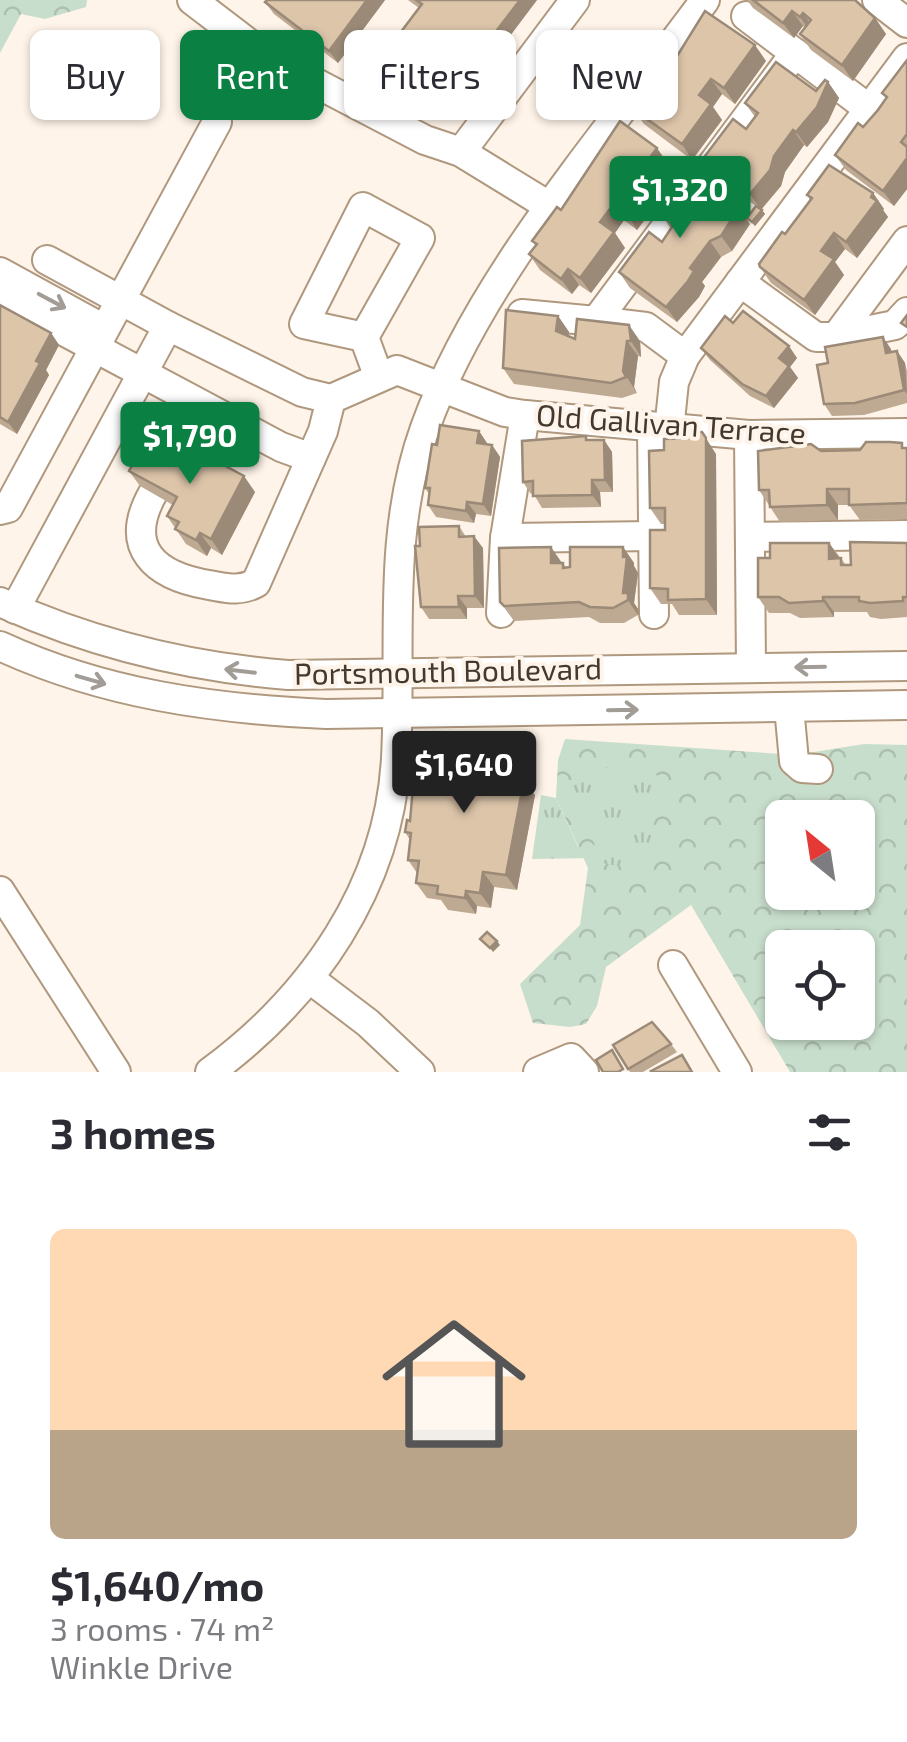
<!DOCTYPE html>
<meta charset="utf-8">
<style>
:root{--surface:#fff;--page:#f2f2f3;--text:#2b2b33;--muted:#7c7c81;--line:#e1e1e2;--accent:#0b8043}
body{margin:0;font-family:"Exo 2",sans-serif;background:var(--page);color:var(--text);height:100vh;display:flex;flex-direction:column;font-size:38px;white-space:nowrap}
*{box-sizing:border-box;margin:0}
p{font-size:32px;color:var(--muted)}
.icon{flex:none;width:55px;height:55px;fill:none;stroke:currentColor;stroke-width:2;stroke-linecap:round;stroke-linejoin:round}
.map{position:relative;height:1072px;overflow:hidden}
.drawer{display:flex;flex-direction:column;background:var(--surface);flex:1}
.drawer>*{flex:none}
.hud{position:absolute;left:30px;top:30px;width:848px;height:90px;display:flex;gap:20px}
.needle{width:65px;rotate:330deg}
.buttons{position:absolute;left:765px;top:800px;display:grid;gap:20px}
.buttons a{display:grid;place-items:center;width:110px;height:110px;border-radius:15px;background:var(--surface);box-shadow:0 2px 8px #0004;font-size:50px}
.price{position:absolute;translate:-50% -85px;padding:0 22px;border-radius:10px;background:var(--accent);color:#fff;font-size:32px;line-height:65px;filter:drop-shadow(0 2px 5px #0008)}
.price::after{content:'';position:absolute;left:50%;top:60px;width:30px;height:22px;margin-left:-15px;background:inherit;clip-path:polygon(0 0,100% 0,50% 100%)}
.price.on{background:#222;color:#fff}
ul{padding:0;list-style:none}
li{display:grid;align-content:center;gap:20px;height:530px;padding:0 50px}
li+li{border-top:2px solid var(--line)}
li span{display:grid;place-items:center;height:310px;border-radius:15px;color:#555}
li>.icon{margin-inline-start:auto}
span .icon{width:180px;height:180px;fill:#fffc;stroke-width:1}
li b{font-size:42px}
h2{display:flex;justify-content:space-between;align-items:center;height:120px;padding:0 50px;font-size:42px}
.pill{padding:0 35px;border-radius:15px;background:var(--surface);box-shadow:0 2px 8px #0004;font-size:35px;line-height:90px}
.pill.on{background:var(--accent);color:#fff}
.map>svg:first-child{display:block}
</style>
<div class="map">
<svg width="907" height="1072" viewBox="0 0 907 1072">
<defs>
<pattern id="forest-crowns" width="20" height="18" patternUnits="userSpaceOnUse" patternTransform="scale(2.5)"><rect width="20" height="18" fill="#c8decc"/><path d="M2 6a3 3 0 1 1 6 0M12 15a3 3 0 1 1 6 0" fill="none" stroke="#adbfb0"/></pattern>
<pattern id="park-tufts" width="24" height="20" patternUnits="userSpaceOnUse" patternTransform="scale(2.5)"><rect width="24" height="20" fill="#c8decc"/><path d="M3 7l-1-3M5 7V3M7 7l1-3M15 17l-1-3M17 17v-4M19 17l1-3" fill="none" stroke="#adbfb0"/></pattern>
</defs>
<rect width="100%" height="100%" fill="#fef4e9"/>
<g fill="url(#forest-crowns)" fill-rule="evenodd">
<path d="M0,0H87L86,7L45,19L21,14L0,53Z"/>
<path d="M565,739L795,755L864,744L907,745V1072H790L691,905L606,967L597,1006L586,1024L570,1027L533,1023L520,984L580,925L588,868L556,798L558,760ZM782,818H858V892H782ZM782,948H858V1022H782Z"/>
</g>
<path fill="url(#park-tufts)" d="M573,762L662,776L646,870L598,863L597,858L532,859L541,795L556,798L578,847L595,845L573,793Z"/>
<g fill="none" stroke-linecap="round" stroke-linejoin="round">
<defs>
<g id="minor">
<path d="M192,0L268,58L425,140L461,152L552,208"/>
<path d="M877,0L907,23"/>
<path d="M746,16L869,109"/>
<path d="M461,152L575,0"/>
<path d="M47,260L168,326"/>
<path d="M0,272L104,329"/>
<path d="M740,282L816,337H836L907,241"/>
<path d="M0,297L281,447L311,458"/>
<path d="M522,314L596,321L795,53"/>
<path d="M596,321L646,327L685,356"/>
<path d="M364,337L420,238L363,207L304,324L364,337L378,375"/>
<path d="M836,337L895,325L907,312"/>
<path d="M652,428L654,614"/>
<path d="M669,430L674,382L685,356L907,58"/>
<path d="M749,435L751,667"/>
<path d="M171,462L202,406"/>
<path d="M153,493C122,548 155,576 209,585C227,588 239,592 256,583L323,431L331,399"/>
<path d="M0,510L8,508L217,122"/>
<path d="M750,537L907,535"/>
<path d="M505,538L653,536"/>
<path d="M0,602C93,644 187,667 288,675L907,666"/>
<path d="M15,609L168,326L302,392L331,399L397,370L505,412L525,415L749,435L907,433"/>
<path d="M501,613L505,538L525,415"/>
<path d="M0,646C104,694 213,709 326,714L907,705"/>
<path d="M789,707L794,761L802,768L818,769"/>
<path d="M0,891L116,1072"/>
<path d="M673,965L737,1072"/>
<path d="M310,979L368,1023L420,1072"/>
<path d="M210,1072C312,997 389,887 396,758C402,646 386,536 425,428C479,277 610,130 705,0"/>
<path d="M538,1072L571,1058L584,1072"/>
</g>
</defs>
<use href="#minor" stroke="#af987e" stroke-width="32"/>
<use href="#minor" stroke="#fff" stroke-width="28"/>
</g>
<g fill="#bea992">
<path d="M267,0H385L338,63L274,14L265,2Z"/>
<path d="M408,0H537L451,114L390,69L382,57L419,8Z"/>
<path d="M747,0H855L875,18L886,34L853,81L811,50L800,34L805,28L803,26L794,38L753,8Z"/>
<path d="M907,60V189L894,206L846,170L835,155L863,127L886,98L882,93Z"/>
<path d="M766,61L735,104L722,94L713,107L722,120L692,160L644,124L633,109L661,82Z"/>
<path d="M828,82L839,98L828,122L807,147L804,145L785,172L781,186L761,209L765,214L755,226L747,218L756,206L713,176L702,160L746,129L755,117L745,103L816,91Z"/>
<path d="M668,164L663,170L672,183L637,230L624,220L615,233L625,248L591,293L579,285L572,294L540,270L529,254L535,245L532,241L561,210Z"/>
<path d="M873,193L884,209L883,210L888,217L857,258L845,249L835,262L844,275L815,315L771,283L760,267L810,200L807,195Z"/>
<path d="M739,208L750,224L732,251L721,257L702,282L705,286L699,297L677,322L630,288L619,272L662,242L671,229L662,215Z"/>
<path d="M0,305L51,333L59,345L46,370L49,375L17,434L0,424Z"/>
<path d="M558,316L569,332L568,336L575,339L640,341L641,357L638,356L634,387L637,393L622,398L514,384L503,368Z"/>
<path d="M733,323L797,358L790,367L798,378L774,408L750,396L710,360L701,348Z"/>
<path d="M891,349V352L897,351L905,363L907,371V403L864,415L832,416L824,404Z"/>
<path d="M479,431L487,444L492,445L500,457L491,516L476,514L474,523L436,517L428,505L429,494L425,488Z"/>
<path d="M589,440H604L612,452L613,492H600L601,507L542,508L533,493L531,494L523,482Z"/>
<path d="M907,448V519L860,520L849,505H838V520L780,522L759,490L821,451Z"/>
<path d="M716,454L717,615H679L672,604H661L650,588L665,530V524H661L650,508Z"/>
<path d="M195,465L255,492L222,555L211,548L207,556L186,544L167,516L173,505L140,486L129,471Z"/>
<path d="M459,526L466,537L483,548L484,608H467V619H429L421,607L420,546Z"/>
<path d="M829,543L846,565H851L907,543V617L881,619L870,617L867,612H834V617L800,618L790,613H769L758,597L770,558Z"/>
<path d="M623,547L634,563V566L638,573L634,603L638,609V615L624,623H600L589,617L514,621L500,602L562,563L566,567H570Z"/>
<path d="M505,745L516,761L515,765L522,766L533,782L531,791L535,795L517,890L494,887L491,908L477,906L476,914L448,910L441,900L427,898L416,883L417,873L408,860L410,840L405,832L410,821L418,776L446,754Z"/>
<path d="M671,1044L677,1052L643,1072H630L613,1045Z"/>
</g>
<g fill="#9b8a77">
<path d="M367,0H385L338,63L329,51Z"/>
<path d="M520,0H537L451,114L442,102Z"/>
<path d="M792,11L803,26L794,38L783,23Z"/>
<path d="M803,13L814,29L811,33L800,17Z"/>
<path d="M875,18L886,34L853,81L842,65Z"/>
<path d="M755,45L766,61L735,104L724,88Z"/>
<path d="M711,79L722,94L713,107L722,120L692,160L682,144L699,95Z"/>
<path d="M828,82L839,98L828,122L807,147L796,132Z"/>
<path d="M793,130L804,145L785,172L781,186L761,210L750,194L774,156Z"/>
<path d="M657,148L668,164L663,170L672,183L637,230L627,214L649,159Z"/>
<path d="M907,158V189L894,206L883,191Z"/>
<path d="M873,193L884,209L883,210L888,217L857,258L846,242Z"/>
<path d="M613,205L624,220L615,233L625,248L591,293L580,278L600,222Z"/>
<path d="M739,208L750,224L732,251L721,236Z"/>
<path d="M762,210L765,214L755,226L752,222Z"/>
<path d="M834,233L845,249L835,262L844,275L815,315L804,300L821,251Z"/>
<path d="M710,241L721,257L702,282L705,286L699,297L677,322L666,307L690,268Z"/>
<path d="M568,269L579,285L572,294L561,279Z"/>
<path d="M558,316L569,332L567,347L556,331Z"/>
<path d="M629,325L640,341L641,357L631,341Z"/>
<path d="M51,333L59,345L46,370L49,375L17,434L8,422L36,361Z"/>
<path d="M883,337L891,349L894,365L886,353Z"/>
<path d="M627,341L638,356L634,387L637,393L623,371Z"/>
<path d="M789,346L797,358L790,367L798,378L774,408L766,396L779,358Z"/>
<path d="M897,351L905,363L907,394L904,390Z"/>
<path d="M479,431L487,443L485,455L477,443Z"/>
<path d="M702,432L716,454L717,615L706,599Z"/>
<path d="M604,440L612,452L613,492L605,480Z"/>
<path d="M492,445L500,457L491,516L483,504Z"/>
<path d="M244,476L255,492L222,555L211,539Z"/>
<path d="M592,480L600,492L601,507L592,495Z"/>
<path d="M827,489L838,505V520L827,505Z"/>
<path d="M467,502L476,514L474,523L466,511Z"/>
<path d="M200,533L211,548L207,556L196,540Z"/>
<path d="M474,536L483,548L484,608L475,596Z"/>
<path d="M829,543L840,559H829Z"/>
<path d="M551,547L562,563H551Z"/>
<path d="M623,547L634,563V566L638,573L634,603L638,609V615L623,593Z"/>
<path d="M458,596L467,608V619L459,607Z"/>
<path d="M823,597L834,612V617L823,601Z"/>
<path d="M505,745L516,761L513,779L502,763Z"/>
<path d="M522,766L533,782L531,791L535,795L517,890L506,875Z"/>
<path d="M483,872L494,887L491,908L480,893Z"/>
<path d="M466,891L477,906L476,914L465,898Z"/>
<path d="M497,941L500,945L493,952L490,948Z"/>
</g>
<g fill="#ddc5aa" stroke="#9b8a77" stroke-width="2.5">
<path d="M267,0H367L329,51L265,2Z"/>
<path d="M416,0H520L442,102L382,57L422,4Z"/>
<path d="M753,0H855L875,18L842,65L800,34L811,20L803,13L800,17L792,11L783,23Z"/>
<path d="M705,11L755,45L724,88L711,79L699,95L711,104L682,144L633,109L656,78L661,82Z"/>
<path d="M907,60V134L901,142L907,147V158L883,191L835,155L858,123L863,127L878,110L887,97L882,93Z"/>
<path d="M776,62L816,91L825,80L828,82L817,107L796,132L793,130L774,156L770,170L750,194L702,160L733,119L746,129L758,113L745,103Z"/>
<path d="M620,121L657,148L649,159L661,168L627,214L613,205L600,222L614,232L580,278L568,269L561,279L529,254L537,244L532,241L557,207L561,210Z"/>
<path d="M829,165L873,193L871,197L877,201L846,242L834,233L821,251L834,259L804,300L760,267L759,264L782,232L785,234L812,198L807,195Z"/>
<path d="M693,173L739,208L721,236L710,241L690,268L694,271L688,281L666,307L619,272L649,232L662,242L674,224L662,215Z"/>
<path d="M756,206L762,210L752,222L747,218Z"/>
<path d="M0,305L51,333L36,361L40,363L8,422L0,417Z"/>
<path d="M506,310L558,316L556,331L575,339L577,319L629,325L631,341H627L623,371L626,377L611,383L503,368Z"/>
<path d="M743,311L789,346L779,358L789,366L766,396L742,384L701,348L725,316L733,323Z"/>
<path d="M907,315V327L901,323Z"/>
<path d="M883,337L886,353L897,351L904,390L855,403L824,404L817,365L828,363L825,347Z"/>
<path d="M440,425L479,431L477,443L492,445L483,504L467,502L466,511L428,505L430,488H425L432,444L437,445Z"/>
<path d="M688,432H702L706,438V599L668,600V589L650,588V530H665V508H650L649,451L664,450V439L688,438Z"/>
<path d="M586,436V440H604L605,480H592V495L533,496V481L523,482L522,441Z"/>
<path d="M146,439L195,465L201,453L244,476L211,539L200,533L196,540L175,529L179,522L167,516L177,497L129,471Z"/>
<path d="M866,442H890L902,443V448H907V503L849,505V489H827V505L770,507L769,490H759L758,451L811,444L821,451L860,450Z"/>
<path d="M459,526V537L474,536L475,596H458L459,607H421L415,546H420L419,527Z"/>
<path d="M850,542L907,543V597H903V601L870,603L859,601V597H823V601L789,603L779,597H758V558H770V543H829V559L841,558V565H851Z"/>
<path d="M551,547V563H563V568L570,567V547H623V557H627L623,593H628V600L613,608L590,607L579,602L504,606L500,602L499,548Z"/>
<path d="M448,737L505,745L502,763L522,766L520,779L524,780L506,875L483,872L480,893L466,891L465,898L437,894L438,886L416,883L419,861L408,860L411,833L405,832L407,820L410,821L414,776H418L425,751L446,754Z"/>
<path d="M487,932L497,941L490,948L480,939Z"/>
<path d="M652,1022L671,1044L628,1069L613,1045Z"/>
<path d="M612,1050L623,1069L618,1072H603L596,1060Z"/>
<path d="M682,1055L692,1072H652L651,1071Z"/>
</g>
<defs><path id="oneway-shaft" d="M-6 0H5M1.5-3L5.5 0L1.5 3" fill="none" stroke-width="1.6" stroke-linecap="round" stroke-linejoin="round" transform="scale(2.5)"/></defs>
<g stroke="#a19c96">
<use href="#oneway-shaft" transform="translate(52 301) rotate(28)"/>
<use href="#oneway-shaft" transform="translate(810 667) rotate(179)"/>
<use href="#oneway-shaft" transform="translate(240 671) rotate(-173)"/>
<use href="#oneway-shaft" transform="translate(91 680) rotate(16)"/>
<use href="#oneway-shaft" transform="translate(623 710) rotate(-1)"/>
</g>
<g text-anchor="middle" stroke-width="8" stroke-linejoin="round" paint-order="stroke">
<g font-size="30" fill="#43392e" stroke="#fef4e9">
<text transform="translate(671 425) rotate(4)" y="10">Old Gallivan Terrace</text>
<text transform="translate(448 672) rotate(-1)" y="10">Portsmouth Boulevard</text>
</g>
</g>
</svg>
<div class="buttons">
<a><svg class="needle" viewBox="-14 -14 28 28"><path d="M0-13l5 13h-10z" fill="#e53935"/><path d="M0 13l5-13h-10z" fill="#7c7c81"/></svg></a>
<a><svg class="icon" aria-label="locate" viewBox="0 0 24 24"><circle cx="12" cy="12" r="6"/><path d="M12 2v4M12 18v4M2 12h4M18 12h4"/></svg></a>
</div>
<b class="price" style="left:680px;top:241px">$1,320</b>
<b class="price" style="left:190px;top:487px">$1,790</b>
<b class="price on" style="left:464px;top:816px">$1,640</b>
<div class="hud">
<a class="pill">Buy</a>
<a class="pill on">Rent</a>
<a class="pill">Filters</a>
<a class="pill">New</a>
</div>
</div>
<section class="drawer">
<h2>3 homes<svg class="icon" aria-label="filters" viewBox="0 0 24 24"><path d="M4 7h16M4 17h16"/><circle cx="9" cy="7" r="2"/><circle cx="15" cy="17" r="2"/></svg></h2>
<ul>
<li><span style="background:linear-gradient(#ffd9b3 65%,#b9a48a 0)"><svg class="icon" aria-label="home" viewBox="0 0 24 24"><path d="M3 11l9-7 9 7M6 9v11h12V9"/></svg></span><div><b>$1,640/mo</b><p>3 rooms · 74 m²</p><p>Winkle Drive</p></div></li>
</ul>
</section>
